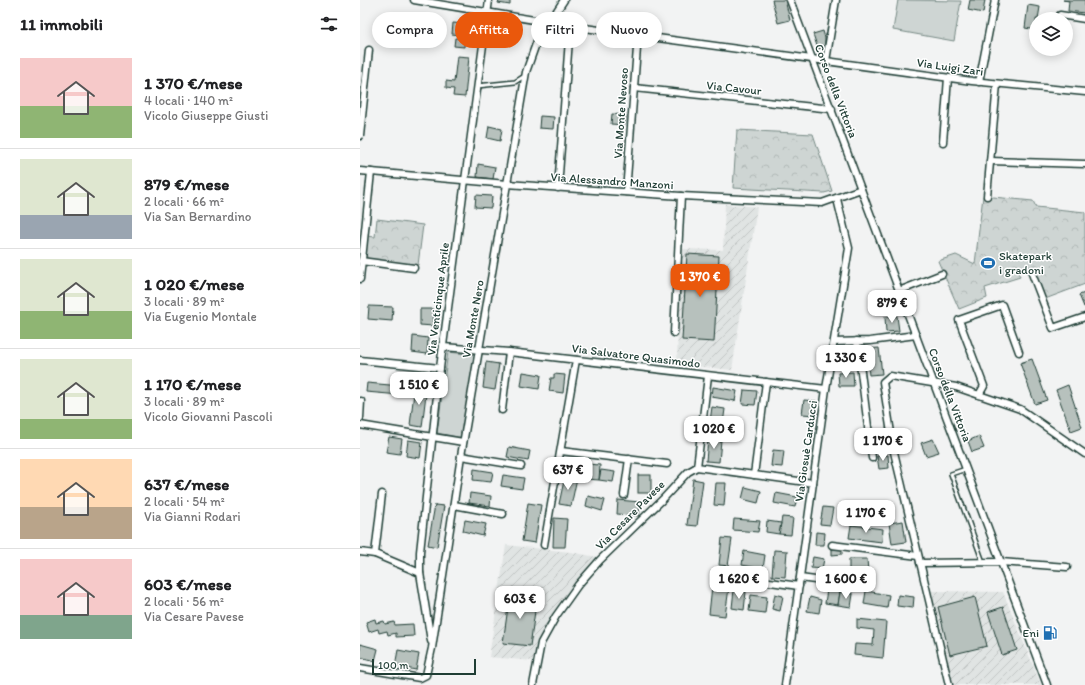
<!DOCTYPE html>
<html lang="it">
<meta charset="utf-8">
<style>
:root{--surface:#fff;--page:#f2f2f2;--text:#202124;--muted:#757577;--line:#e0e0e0;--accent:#ea580c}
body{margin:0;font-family:Itim,sans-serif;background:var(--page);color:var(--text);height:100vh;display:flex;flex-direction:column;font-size:15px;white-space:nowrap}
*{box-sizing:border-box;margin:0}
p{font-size:13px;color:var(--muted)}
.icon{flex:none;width:22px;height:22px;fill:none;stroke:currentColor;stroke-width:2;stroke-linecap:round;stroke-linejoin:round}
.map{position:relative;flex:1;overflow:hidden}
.panel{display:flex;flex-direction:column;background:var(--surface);width:360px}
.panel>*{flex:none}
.guide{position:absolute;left:12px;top:12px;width:380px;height:36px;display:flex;gap:8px}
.fabs{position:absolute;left:669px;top:12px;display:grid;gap:8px}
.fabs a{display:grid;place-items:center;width:44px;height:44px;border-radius:50%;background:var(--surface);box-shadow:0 2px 10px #0003;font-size:20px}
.scale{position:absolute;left:12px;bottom:10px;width:104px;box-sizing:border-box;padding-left:4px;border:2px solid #1f3d34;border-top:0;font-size:11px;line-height:14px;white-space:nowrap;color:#1f3d34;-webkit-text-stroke:3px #fff;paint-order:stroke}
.price{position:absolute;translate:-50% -34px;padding:0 9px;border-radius:8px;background:#fff;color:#222;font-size:13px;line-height:26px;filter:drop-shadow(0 1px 2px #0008)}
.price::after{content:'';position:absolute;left:50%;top:24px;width:12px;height:9px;margin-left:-6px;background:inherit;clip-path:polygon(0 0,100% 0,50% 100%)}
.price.active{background:var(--accent);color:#fff}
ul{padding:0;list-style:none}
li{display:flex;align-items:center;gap:12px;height:100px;padding:0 20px}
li+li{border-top:1px solid var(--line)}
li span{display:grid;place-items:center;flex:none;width:112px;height:80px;border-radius:0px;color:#555}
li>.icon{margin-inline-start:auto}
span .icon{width:48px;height:48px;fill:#fffc;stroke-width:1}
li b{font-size:17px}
h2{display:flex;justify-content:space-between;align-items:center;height:48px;padding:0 20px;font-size:17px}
.chip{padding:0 14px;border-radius:18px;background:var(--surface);box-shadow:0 2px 10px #0003;font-size:14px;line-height:36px}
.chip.active{background:var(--accent);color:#fff}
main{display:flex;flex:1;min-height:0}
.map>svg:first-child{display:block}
</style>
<main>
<section class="panel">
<h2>11 immobili<svg class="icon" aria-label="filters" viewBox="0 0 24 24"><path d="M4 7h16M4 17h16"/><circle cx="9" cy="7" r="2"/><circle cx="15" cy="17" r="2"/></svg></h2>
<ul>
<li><span style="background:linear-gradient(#f6c9c9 60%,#8fb573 0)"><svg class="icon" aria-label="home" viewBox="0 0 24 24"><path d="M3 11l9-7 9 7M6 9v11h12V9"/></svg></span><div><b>1 370 €/mese</b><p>4 locali · 140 m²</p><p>Vicolo Giuseppe Giusti</p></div></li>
<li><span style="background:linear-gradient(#dfe7d0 70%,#9aa5b1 0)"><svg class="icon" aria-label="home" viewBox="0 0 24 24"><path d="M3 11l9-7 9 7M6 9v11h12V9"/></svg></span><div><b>879 €/mese</b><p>2 locali · 66 m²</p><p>Via San Bernardino</p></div></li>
<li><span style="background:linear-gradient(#dfe7d0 65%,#8fb573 0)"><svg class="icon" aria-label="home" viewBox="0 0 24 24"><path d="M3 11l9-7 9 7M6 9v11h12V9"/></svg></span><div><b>1 020 €/mese</b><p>3 locali · 89 m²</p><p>Via Eugenio Montale</p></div></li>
<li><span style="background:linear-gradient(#dfe7d0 75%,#8fb573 0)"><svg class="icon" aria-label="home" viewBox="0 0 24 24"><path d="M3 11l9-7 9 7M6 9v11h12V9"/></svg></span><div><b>1 170 €/mese</b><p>3 locali · 89 m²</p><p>Vicolo Giovanni Pascoli</p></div></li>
<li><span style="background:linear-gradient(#ffd9b3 60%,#b9a48a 0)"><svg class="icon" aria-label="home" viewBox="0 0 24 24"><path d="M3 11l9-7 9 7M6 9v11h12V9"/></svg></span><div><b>637 €/mese</b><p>2 locali · 54 m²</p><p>Via Gianni Rodari</p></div></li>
<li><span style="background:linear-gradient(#f6c9c9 70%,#7fa58c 0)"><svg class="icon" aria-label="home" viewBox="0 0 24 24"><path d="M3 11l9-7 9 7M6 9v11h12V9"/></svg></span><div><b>603 €/mese</b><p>2 locali · 56 m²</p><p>Via Cesare Pavese</p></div></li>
</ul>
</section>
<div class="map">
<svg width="725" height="685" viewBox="0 0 725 685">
<defs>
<pattern id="industrial-furrows" width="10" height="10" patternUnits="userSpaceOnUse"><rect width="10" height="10" fill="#e0e4e3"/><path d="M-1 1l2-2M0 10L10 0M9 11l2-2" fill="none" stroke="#c0c4c3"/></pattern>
<pattern id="park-crowns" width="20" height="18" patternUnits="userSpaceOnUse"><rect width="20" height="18" fill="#ced5d3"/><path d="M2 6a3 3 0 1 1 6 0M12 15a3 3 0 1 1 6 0" fill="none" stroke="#b0b8b6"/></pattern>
</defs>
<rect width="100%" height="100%" fill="#f2f3f3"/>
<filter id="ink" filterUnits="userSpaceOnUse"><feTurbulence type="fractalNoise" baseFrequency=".025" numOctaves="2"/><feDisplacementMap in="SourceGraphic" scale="8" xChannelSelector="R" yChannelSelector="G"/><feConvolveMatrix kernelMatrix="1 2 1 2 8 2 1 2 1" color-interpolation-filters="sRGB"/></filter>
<g filter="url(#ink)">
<g fill="url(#industrial-furrows)">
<path d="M365,204L397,207L372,370L317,364L320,249L363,250Z"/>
<path d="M146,545L210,552L237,557L215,582L193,613L177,643L173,661L129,657Z"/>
<path d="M570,591L643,592L681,685H590Z"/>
</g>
<g fill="url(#park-crowns)" stroke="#768984">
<path d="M377,130L453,134L472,191L464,193L373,188Z"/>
<path d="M623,196L673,201L676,207L725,212V284L685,299L672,267L658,272L660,277L625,288L627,298L599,309L578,261L596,255L615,264Z"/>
<path d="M17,219L63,225L58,265L4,258L7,236L15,237Z"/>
</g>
<g fill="#ced5d3" stroke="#768984">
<path d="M538,0L601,1L594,41L533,30Z"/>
<path d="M88,352L116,355L103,438L77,433Z"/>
</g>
<g fill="#b7c1bd" stroke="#1f3d34">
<path d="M139,0H150V5L138,3Z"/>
<path d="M412,0H425L430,20L418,23Z"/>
<path d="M610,0H625L623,13L608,10Z"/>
<path d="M703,0H725V13L708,11L709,1Z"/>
<path d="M668,5L680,7L678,19H676V30L665,28Z"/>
<rect x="61" y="15" width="12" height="12"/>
<path d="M93,23L104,24L103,28L114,30L112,39L105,38L104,47L94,46L95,38H100V35L92,34Z"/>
<path d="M463,31L465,38V47L458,49L453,34Z"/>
<path d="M97,56L109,57L105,97L93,96L94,89L86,88V81L94,82Z"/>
<path d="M252,114L266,115L265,125L251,124Z"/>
<path d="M180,116L194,117L193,129L179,128Z"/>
<path d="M129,126L142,129L140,141L127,138Z"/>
<path d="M118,164L135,167L133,179L117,177Z"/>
<path d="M116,195L132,196L131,208L115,207Z"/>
<path d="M327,254L359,256L354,342L322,340Z"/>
<path d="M725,293V307H724L719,295Z"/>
<path d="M9,306L33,307L32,321L8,319Z"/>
<path d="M60,309H74L73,326L60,325Z"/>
<path d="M537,316L539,331L526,332L525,317Z"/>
<path d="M53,336L68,338L67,354L52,352Z"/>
<path d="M519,348L522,374L509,375L506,349Z"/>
<path d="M481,355H494L495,368H481Z"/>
<path d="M672,359L687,400L675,404L660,363Z"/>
<path d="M126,362L139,364L135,390L123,388Z"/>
<path d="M163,372L181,375L179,389L161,386Z"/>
<path d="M493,372L494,386H479L478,373Z"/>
<path d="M194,374L205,375L203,393L189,391L191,378H194Z"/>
<path d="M7,383L41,386L40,395L6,392Z"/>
<path d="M55,385L67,386L62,427L50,425Z"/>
<path d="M708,385L722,427L711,431L696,390Z"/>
<path d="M353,387L377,391L375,401L352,397Z"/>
<path d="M384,390L397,391L395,405L382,404Z"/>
<path d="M444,400L456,401L455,415L442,414Z"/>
<path d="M352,407L365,409L362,431L349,429Z"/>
<path d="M619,436L624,448L612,452L608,441Z"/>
<path d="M29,437L42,439L40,454L26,452Z"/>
<path d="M348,439L361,440L359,462L346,461Z"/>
<path d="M573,439L579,452L566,456L561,443Z"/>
<path d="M48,440L62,442L60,458L46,456Z"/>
<path d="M149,447L170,451L168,461L147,457Z"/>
<path d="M413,450L424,451L422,467L411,466Z"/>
<path d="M528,455L529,468L519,469L517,456Z"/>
<path d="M227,464L240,465L239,480L226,479Z"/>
<path d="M114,469L133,472L131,482L113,480Z"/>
<path d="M241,470L255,472L253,482L239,480Z"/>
<path d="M143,475L164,478L162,489L141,486Z"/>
<rect x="278" y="475" width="13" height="18"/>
<path d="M205,476L217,478L211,506L199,504Z"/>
<path d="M333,479L343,481L337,526L327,525Z"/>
<path d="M356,483H366L364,506L354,505Z"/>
<path d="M385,487L401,491L398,503L382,499Z"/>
<path d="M110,493L131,496L130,506L109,503Z"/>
<path d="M416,493L437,497L435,507L414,503Z"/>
<path d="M228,496L245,500L242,511L226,506Z"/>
<path d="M258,500L280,502L279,516L257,514Z"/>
<path d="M168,503L181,505L175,543L162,541Z"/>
<path d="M75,505L84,506L77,547L68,545Z"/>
<path d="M463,507L473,508L470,525L460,524Z"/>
<path d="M422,517L433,518L431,535L419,534Z"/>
<path d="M194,518L207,519L205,547H193Z"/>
<path d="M374,519L400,521L398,532L373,530Z"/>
<path d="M105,520L126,524L123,536L103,531Z"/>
<path d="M407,521L421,523L419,534L406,532Z"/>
<path d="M543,521L546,542L532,544L529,523Z"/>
<path d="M491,525L523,529L522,542L489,538Z"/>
<path d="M456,532L465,533L464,545H455Z"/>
<path d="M362,538L372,539L368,566L359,565Z"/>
<path d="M472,549H482V554L472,555Z"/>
<path d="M414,550L427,551L425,577L412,576Z"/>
<path d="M384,551L405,555L403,569L382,565Z"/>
<path d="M453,557L464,559L462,569L451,568Z"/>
<path d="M489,559H507L508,571H489Z"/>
<path d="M352,586L369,588L365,616L349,614Z"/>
<path d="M374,590L386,592L384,610L372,608Z"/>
<path d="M467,590L480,592L478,605L465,603Z"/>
<path d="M506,591L529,595L527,608L504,604Z"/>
<path d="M480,592L493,594L491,607L478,605Z"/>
<path d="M150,593L177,597L170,646L143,643Z"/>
<path d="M415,594L423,596L420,611L412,609Z"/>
<path d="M391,595L407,597L405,613L389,611Z"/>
<path d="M538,595L554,597L553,608L537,606Z"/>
<path d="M450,597L461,600L459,613L447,611Z"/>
<path d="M615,597L627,646L590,655L578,607Z"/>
<path d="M643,607L657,650L642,655L628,612Z"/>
<path d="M15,619L16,623L24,621L25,624L34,622L35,625L53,624L54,636L36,637V633L28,635L27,631L19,633L18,629L9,632L6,622Z"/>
<path d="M497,619L526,622L523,658L494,655L495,644L513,645L514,630L497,628Z"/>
<path d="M0,644L18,649L15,661L0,657Z"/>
<path d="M38,650L59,654L56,670L35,666Z"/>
</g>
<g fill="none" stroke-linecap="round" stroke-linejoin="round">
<defs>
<g id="lane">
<path d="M117,86L155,82L163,77"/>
<path d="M606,469L591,474L623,562"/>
</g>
<g id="street">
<path d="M54,0L210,26L612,81L725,92"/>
<path d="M430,0L687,685"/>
<path d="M700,15L725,19"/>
<path d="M466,61L476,0"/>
<path d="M619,82L635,0"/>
<path d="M274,88L472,109"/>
<path d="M0,136L9,50"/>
<path d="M583,142L588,78"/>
<path d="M630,161L725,164"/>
<path d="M0,171L147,184L321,196L462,203L501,189"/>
<path d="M198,188L210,26"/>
<path d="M266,192L278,35"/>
<path d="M627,196L637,84"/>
<path d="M1,261L54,268"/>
<path d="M671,271L693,328L725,317"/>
<path d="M0,279L11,172"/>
<path d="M539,291L582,274"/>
<path d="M314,333L321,196"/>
<path d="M497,341L512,458"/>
<path d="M474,342L510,341L556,335"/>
<path d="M83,347L149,352L466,389"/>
<path d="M0,360L80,368"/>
<path d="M619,395L624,386L599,320L642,305L659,352"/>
<path d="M142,410L149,352"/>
<path d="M0,418L1,401"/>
<path d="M0,425L103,442"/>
<path d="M201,451L307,464"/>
<path d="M101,456L161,466"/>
<path d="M337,467L348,376"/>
<path d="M394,475L406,382"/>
<path d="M264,495L269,459"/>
<path d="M94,505L143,514"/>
<path d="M184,545L216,360"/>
<path d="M472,545L558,556"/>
<path d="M0,552L15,554L60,573"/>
<path d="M15,554L22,494"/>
<path d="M560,563L641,562L707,567"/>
<path d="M366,576L439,586"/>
<path d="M440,578L500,586"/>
<path d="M71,641L60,573V552L80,368L129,0"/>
<path d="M0,668L60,678L66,675L72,648L101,456L166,72L177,41L204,0"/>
<path d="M173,685L181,643L196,616L218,585L240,560L303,499L328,472L337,467L453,483"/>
<path d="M425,685L466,389L489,248L477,199"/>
<path d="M589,685L534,452L523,382L530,376L596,387L660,409L725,454"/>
</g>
</defs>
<use href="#lane" stroke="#1f3d34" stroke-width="6"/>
<use href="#street" stroke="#1f3d34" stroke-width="9"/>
<use href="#lane" stroke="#fff" stroke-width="3"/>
<use href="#street" stroke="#fff" stroke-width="6"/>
</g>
</g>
<defs>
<symbol id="stadium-bare" viewBox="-9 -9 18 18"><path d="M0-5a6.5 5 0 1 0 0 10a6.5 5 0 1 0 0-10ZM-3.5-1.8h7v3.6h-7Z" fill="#1f6fb2" stroke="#fff" stroke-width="2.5" paint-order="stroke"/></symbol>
<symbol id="fuel-bare" viewBox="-9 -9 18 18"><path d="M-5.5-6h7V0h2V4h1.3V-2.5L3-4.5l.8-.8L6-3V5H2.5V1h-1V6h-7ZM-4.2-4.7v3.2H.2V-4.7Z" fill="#1f6fb2" stroke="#fff" stroke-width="2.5" paint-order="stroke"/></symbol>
</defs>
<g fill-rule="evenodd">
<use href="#stadium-bare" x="618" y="253" width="20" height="20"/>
<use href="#fuel-bare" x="680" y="623" width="20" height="20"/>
</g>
<g text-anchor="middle" stroke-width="3" stroke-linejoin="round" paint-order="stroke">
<g font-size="12" fill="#1f3d34" stroke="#fff">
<text transform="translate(590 67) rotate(8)" y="4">Via Luigi Zari</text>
<text transform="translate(374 88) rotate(6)" y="4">Via Cavour</text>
<text transform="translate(476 91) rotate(69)" y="4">Corso della Vittoria</text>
<text transform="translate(261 113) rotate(-86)" y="4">Via Monte Nevoso</text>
<text transform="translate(252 181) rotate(4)" y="4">Via Alessandro Manzoni</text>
<text transform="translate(78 299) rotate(-83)" y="4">Via Venticinque Aprile</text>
<text transform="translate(113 319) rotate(-80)" y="4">Via Monte Nero</text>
<text transform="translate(276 356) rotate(7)" y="4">Via Salvatore Quasimodo</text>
<text transform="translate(590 395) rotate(69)" y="4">Corso della Vittoria</text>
<text transform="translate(446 451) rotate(-82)" y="4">Via Giosuè Carducci</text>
<text transform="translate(270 515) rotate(-45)" y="4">Via Cesare Pavese</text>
</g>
<g font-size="12" fill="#1f3d34" stroke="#fff" text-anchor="start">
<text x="639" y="260">Skatepark<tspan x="639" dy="14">i gradoni</tspan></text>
<text x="679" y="637" text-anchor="end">Eni</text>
</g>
</g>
</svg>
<div class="fabs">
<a><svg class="icon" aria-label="layers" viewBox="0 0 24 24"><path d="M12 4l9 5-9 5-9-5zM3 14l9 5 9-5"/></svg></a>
</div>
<div class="scale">100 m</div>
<b class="price active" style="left:340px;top:298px">1 370 €</b>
<b class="price" style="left:532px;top:324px">879 €</b>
<b class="price" style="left:486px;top:379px">1 330 €</b>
<b class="price" style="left:59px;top:406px">1 510 €</b>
<b class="price" style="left:354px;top:450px">1 020 €</b>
<b class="price" style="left:523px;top:462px">1 170 €</b>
<b class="price" style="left:208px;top:491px">637 €</b>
<b class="price" style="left:506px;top:534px">1 170 €</b>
<b class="price" style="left:379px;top:600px">1 620 €</b>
<b class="price" style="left:486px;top:600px">1 600 €</b>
<b class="price" style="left:160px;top:620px">603 €</b>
<div class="guide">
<a class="chip">Compra</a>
<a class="chip active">Affitta</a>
<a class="chip">Filtri</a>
<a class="chip">Nuovo</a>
</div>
</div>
</main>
